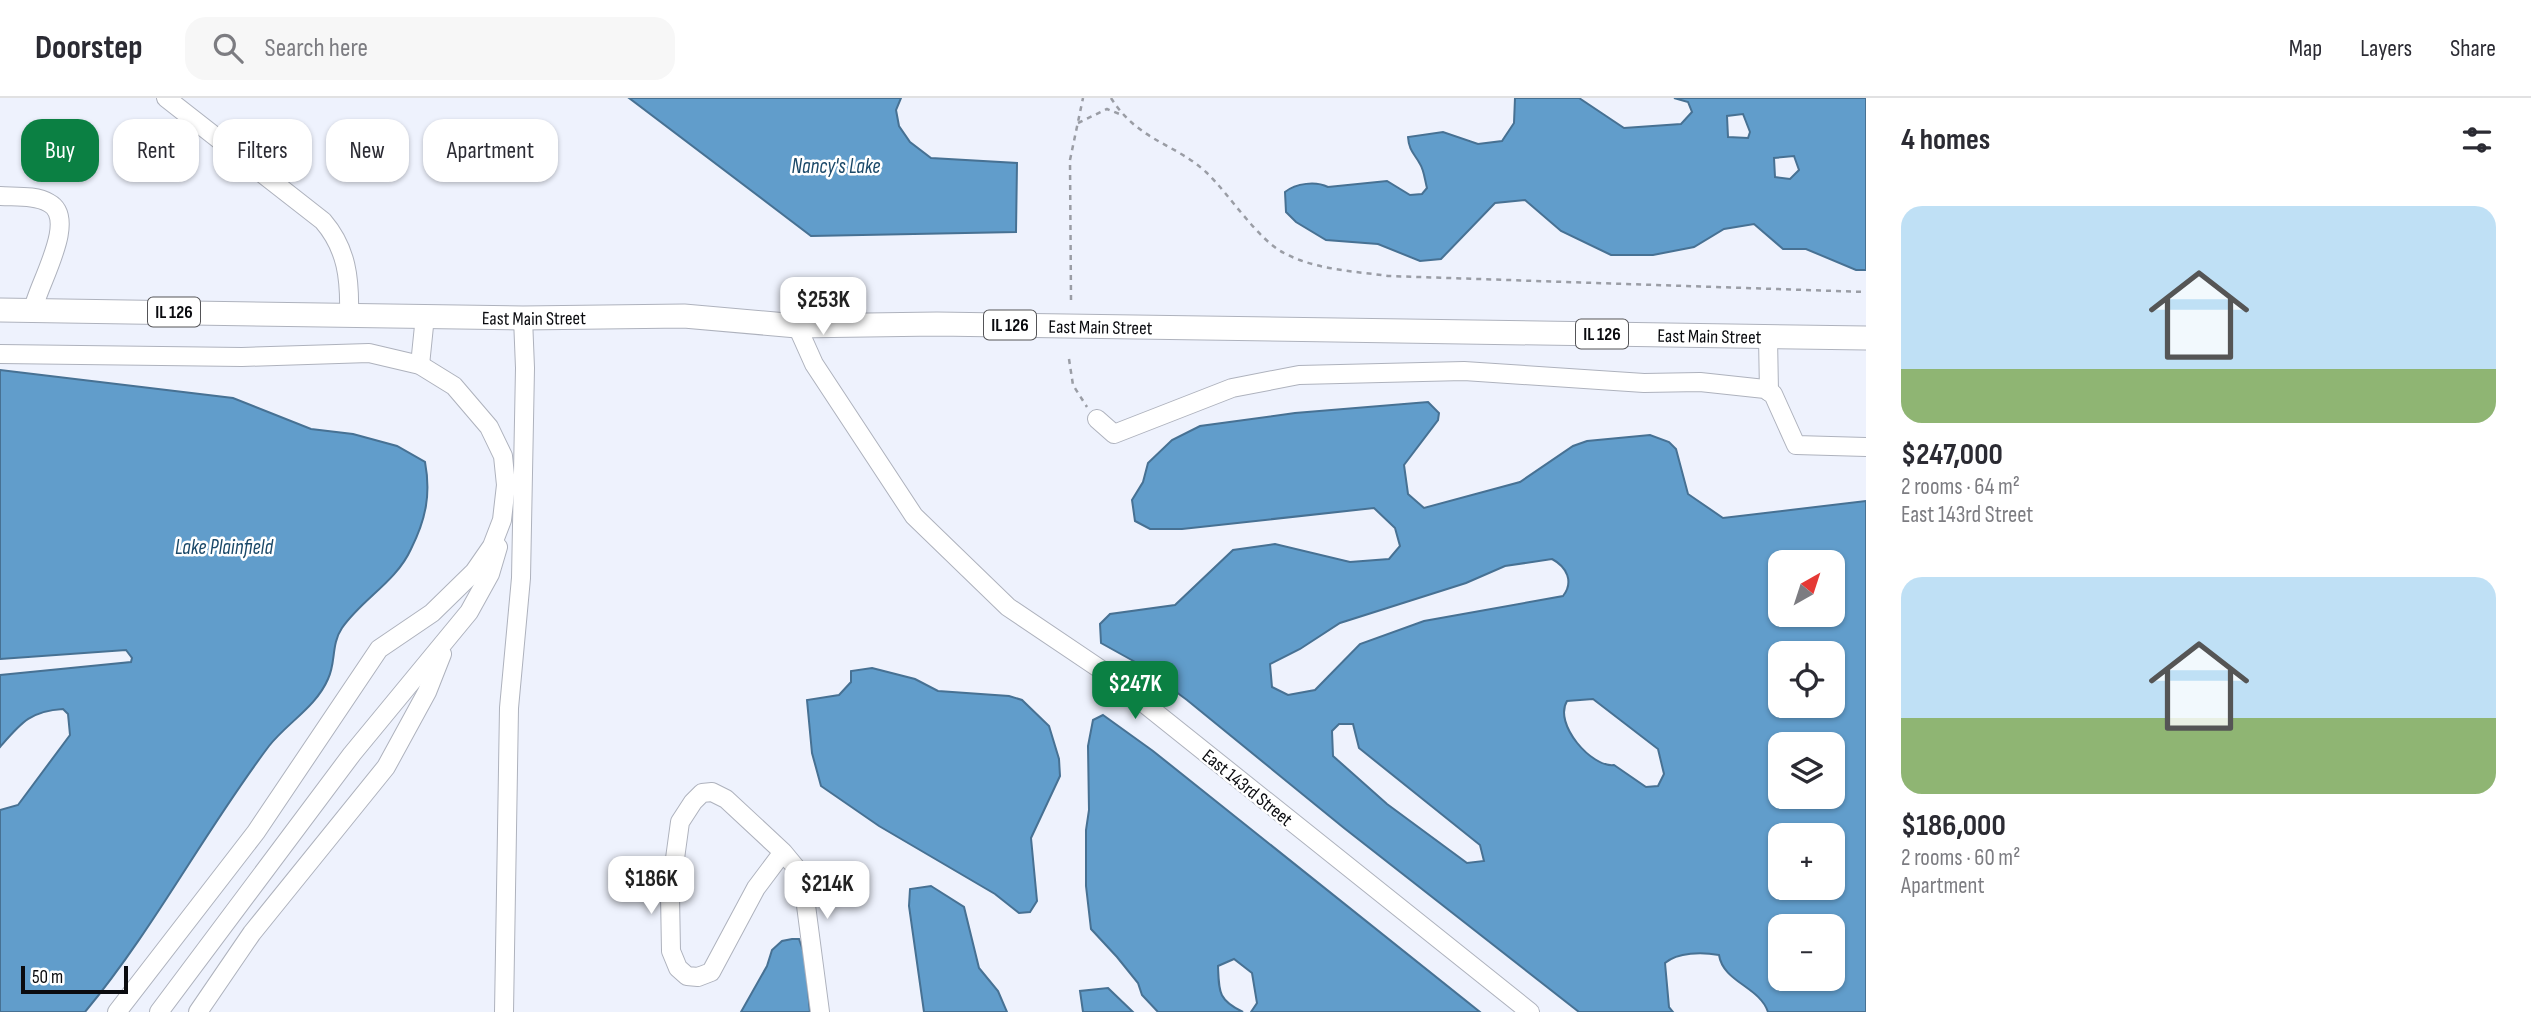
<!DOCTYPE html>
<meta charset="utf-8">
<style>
:root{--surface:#fff;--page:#f7f7f7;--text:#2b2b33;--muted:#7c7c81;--line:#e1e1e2;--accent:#0b8043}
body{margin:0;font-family:"Sofia Sans Condensed",sans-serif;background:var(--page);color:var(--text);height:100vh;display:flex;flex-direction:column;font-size:26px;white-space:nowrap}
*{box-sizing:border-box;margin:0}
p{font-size:23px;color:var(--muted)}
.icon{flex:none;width:38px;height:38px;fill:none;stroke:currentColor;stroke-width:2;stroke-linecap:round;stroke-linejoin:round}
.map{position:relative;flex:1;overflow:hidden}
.panel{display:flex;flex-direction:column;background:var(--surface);width:665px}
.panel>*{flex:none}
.guide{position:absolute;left:21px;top:21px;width:665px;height:63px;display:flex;gap:14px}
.needle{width:46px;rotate:39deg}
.controls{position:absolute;left:1768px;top:452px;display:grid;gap:14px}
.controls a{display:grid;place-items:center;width:77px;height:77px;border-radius:14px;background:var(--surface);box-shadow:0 2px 5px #0004;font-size:35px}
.scale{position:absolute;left:21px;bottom:18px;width:107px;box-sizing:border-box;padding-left:7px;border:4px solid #0a0b0f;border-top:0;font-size:19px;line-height:24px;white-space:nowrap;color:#0a0b0f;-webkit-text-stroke:5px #fff;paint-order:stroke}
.price{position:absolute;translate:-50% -60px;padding:0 16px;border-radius:14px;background:#fff;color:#222;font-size:23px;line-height:46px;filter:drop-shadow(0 2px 4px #0008)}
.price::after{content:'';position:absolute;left:50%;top:42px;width:21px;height:16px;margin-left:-10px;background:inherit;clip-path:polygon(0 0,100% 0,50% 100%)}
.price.current{background:var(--accent);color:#fff}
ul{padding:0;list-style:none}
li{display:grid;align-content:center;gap:14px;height:371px;padding:0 35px}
li span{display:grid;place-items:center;height:217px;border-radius:21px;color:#555}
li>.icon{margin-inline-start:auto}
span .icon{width:126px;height:126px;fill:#fffc;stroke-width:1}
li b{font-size:30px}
h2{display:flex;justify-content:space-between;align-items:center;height:84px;padding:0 35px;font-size:30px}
.chip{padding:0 24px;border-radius:21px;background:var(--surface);box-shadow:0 2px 5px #0004;font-size:24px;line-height:63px}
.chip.current{background:var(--accent);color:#fff}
header{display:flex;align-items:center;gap:42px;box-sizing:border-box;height:98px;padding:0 35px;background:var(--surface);border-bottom:2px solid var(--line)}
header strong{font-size:33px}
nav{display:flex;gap:38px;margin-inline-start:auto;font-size:24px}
.search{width:490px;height:63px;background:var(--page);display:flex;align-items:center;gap:18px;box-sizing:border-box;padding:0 24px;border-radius:21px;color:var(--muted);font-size:26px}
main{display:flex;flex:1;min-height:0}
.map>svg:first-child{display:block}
</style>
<header>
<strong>Doorstep</strong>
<div class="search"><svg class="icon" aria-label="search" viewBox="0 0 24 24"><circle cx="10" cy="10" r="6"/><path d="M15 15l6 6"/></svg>Search here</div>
<nav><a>Map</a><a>Layers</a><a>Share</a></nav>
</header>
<main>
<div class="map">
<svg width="1866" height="914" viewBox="0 0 1866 914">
<rect width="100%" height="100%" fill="#eef2fd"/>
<g fill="#619dcb" stroke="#477193" stroke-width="2" fill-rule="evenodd">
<path d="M629,0H901L896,12L899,28L910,44L931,60L1017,65L1016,134L811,138Z"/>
<path d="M1515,0H1579L1624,30L1681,26L1692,14L1688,4L1674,0H1866V172H1856L1806,151H1783L1754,126L1724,131L1694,149L1653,157H1611L1561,133L1525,102L1495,105L1441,161L1420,163L1378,146L1326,142L1296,124L1286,114L1285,94C1296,85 1316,83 1328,89L1387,83L1410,97L1422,96L1427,90C1425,83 1424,72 1420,66C1414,55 1409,53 1408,39L1443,34L1478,46L1502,43L1514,25ZM1743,16L1750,34L1748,40L1728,39L1727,18ZM1794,58L1799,72L1790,81L1775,79L1774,60Z"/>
<path d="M0,272L233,300L311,331L353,336L397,348L425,364C431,396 426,421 411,451C396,484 362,501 342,530C331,546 336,565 328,581C316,609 287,625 269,648C204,734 154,831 85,914H0V712L18,707L70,637L68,616L63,611C30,613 21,625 0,649V577L131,564L132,560L126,552L0,561Z"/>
<path d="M1428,304L1439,315L1438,322L1404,367L1408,396L1424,410L1520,384L1573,348L1587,343L1650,337L1669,344L1676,351L1688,396L1723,420L1866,403V914H1768C1760,889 1723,884 1719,857C1702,854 1678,854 1665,865L1669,909L1673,914H1579L1344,730L1187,602L1137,565L1101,545L1100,526L1110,516L1175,507L1233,452L1275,446L1350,464L1389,461L1400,448L1395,430L1374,410L1182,431H1150L1135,423L1132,402L1143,384L1148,365L1172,342L1200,328L1295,315ZM1552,461C1567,469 1574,484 1563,498L1424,523L1360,546L1315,592L1288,597L1272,589L1270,566L1300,551L1340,525L1466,485L1505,468ZM1780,464H1832V516H1780ZM1780,555H1832V607H1780ZM1593,601L1658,651L1664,676L1658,688L1646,689L1614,667C1592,670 1553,626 1567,603ZM1339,626H1353L1359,650L1480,747L1484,763L1467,765L1387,706L1333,658L1332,633ZM1780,646H1832V698H1780ZM1780,737H1832V789H1780ZM1780,828H1832V880H1780Z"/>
<path d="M872,570L915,581L938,593L1009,598L1022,602L1049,628L1059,661L1060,678L1031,740L1037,803L1030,814L1019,815L995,796L879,728L821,688L812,655L807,602L839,597L851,584V573Z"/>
<path d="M1103,617L1153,653L1480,914H1251L1257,905L1252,875L1234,861L1218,868C1219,894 1218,902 1243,914H1158L1142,897L1138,885L1117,859L1091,831L1086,788V732L1089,712L1088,648L1093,622Z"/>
<path d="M931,788L964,809L979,870L998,893L1007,914H924L909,808L910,791Z"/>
<path d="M792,841H799L805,858L810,914H741L767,868L772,852L782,843Z"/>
<path d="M1108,890L1133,914H1083L1080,893Z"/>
</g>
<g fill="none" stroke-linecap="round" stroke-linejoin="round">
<defs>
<g id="minor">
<path d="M166,0L323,123C347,151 350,181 349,217"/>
<path d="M0,98C15,99 36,97 49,105C79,121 37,188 33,212"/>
<path d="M797,228L814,266L914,418L1008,509L1106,575L1530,914"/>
<path d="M1768,239L1769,294"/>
<path d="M0,256L242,259L369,255L420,267L454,288L489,329L503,358L506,387L502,422L492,448L474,474L432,515L379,551L256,734L117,914"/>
<path d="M420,267L425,218"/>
<path d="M1097,321L1114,336L1232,290L1299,277L1464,273L1644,285L1700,284L1765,291L1773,296L1796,347L1866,349"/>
<path d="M783,754L756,790L711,874L698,879L687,878L678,870L671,853L670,797L680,724L693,704L702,695L712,694L726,701L783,754L802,777L820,914"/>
<path d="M159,914L352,656L469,514L490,476L498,449"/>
<path d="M198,914L252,835L386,669L427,594L442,556"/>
<path d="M504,914L509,610L521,480L525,270L523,220"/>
</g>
<g id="major">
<path id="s1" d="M0,212L523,220L684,218L797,228L937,226L1866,240"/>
</g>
</defs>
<use href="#minor" stroke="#aeb2bd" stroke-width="20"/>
<use href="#major" stroke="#aeb2bd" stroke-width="25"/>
<g stroke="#9a9da5" stroke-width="2.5" stroke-dasharray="5 5" stroke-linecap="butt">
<path d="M1111,0C1138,43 1175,45 1207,75C1229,96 1258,142 1284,155C1316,172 1354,173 1388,178L1866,194"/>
<path d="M1078,25L1107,11L1122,17"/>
<path d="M1071,202L1070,62L1083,0"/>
<path d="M1069,261L1073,287L1087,309"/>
</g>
<use href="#minor" stroke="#fff" stroke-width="18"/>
<use href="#major" stroke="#fff" stroke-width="23"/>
</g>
<g text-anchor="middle" stroke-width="5" stroke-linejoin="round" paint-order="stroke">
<g fill="#fff" stroke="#545457" stroke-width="2">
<rect x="148" y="199.5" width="52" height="29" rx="5"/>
<rect x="984" y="212.5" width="52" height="29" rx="5"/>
<rect x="1576" y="221.5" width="52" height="29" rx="5"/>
</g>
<g font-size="18" font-weight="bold" fill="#0a0b0f">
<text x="174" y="220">IL 126</text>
<text x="1010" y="233">IL 126</text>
<text x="1602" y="242">IL 126</text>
</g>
<g font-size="19" fill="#0a0b0f" stroke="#fff">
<text dy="7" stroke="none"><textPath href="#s1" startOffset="534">East Main Street</textPath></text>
<text dy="7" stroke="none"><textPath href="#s1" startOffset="1101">East Main Street</textPath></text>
<text dy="7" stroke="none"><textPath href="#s1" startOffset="1710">East Main Street</textPath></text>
<text transform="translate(1248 689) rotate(39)" y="7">East 143rd Street</text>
</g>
<g font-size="21" font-style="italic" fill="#1b4969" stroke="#fff">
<text x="836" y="75">Nancy's Lake</text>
<text x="224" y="456">Lake Plainfield</text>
</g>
</g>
</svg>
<div class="controls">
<a><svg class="needle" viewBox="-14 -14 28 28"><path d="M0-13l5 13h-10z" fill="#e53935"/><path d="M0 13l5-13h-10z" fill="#7c7c81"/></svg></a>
<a><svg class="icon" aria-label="locate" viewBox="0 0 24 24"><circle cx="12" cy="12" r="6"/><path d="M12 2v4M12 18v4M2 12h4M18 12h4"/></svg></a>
<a><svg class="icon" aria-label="layers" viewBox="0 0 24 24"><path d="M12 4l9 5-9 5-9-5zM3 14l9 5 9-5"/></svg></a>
<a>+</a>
<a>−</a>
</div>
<div class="scale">50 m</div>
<b class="price" style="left:823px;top:239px">$253K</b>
<b class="price current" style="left:1135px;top:623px">$247K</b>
<b class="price" style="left:651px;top:818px">$186K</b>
<b class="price" style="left:827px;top:823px">$214K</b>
<div class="guide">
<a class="chip current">Buy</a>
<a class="chip">Rent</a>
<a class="chip">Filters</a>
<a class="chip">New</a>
<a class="chip">Apartment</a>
</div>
</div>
<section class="panel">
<h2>4 homes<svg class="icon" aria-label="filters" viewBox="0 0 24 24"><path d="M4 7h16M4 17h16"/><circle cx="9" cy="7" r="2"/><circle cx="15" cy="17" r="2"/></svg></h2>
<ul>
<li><span style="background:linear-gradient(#bfe0f5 75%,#8fb573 0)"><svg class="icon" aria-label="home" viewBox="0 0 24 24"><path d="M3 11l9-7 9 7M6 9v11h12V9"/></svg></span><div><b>$247,000</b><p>2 rooms · 64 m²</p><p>East 143rd Street</p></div></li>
<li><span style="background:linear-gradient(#bfe0f5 65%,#8fb573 0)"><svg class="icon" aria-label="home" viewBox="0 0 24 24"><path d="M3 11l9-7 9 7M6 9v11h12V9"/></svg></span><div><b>$186,000</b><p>2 rooms · 60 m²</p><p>Apartment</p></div></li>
</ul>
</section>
</main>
